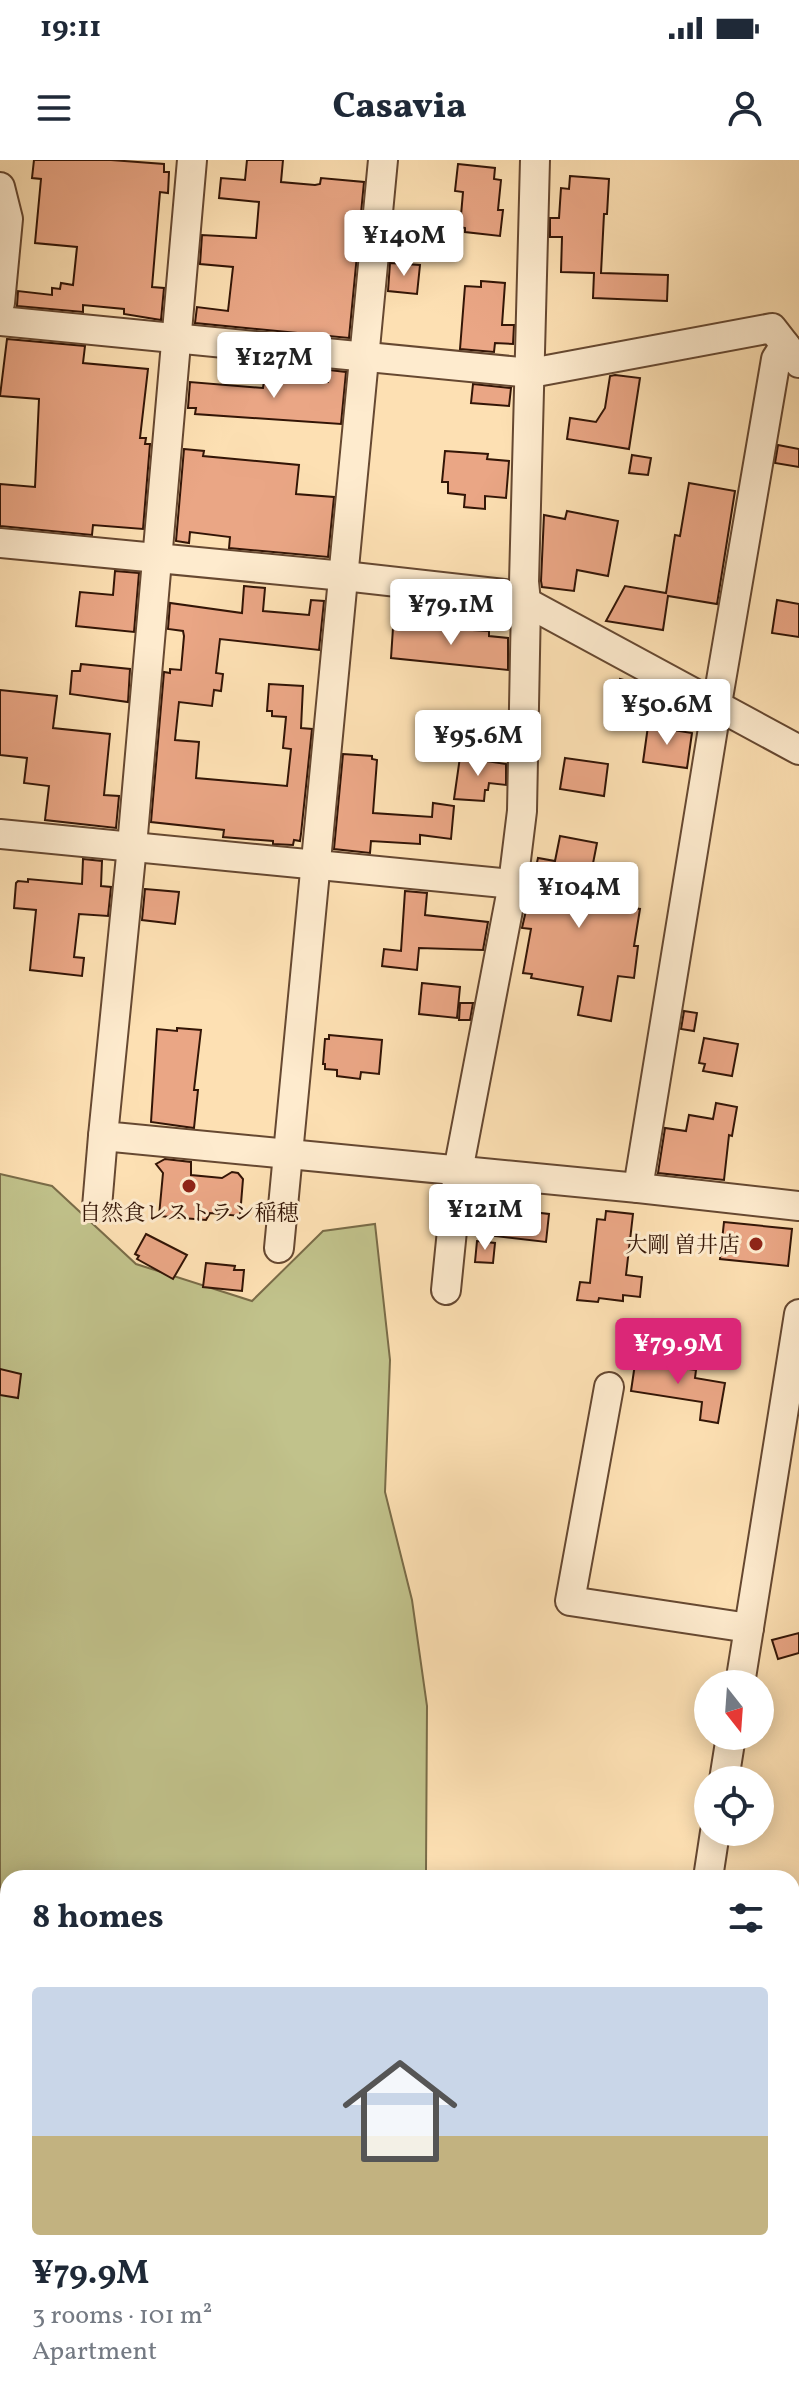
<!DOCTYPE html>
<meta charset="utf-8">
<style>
:root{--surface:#fff;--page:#f6f6f7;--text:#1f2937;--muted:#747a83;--line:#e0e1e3;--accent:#db2777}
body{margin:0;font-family:Vollkorn,"Noto Serif JP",serif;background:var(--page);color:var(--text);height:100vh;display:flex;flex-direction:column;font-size:30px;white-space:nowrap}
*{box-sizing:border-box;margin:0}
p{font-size:26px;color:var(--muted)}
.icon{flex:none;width:44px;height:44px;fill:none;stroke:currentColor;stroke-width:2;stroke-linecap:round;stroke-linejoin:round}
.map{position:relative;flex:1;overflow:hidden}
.side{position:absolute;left:0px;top:1710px;width:800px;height:538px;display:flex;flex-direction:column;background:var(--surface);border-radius:24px 24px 0 0;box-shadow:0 4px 20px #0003}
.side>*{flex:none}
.needle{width:52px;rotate:163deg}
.controls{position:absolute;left:694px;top:1510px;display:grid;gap:16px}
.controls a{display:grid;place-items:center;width:80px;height:80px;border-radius:50%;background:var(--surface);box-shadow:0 4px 20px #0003;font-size:40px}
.price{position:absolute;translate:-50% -68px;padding:0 18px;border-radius:8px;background:#fff;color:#222;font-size:26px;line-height:52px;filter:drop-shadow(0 2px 4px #0008)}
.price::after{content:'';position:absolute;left:50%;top:48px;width:24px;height:18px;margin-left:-12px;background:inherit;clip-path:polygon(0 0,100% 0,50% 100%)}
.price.on{background:var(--accent);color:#fff}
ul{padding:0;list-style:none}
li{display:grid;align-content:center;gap:16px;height:424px;padding:0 32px}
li+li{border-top:2px solid var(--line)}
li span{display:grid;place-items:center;height:248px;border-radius:8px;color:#555}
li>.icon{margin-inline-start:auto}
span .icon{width:144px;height:144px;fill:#fffc;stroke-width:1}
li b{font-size:34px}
h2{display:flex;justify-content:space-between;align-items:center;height:96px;padding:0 32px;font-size:34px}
.status{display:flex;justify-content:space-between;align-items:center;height:56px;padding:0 40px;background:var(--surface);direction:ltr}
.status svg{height:22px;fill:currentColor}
header{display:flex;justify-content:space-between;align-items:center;height:104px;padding:0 32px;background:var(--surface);font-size:36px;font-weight:800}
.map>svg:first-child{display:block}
</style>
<div class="status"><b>19:11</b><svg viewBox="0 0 49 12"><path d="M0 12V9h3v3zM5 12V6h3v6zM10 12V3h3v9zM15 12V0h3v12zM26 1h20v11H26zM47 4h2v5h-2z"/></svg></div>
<header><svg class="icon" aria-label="menu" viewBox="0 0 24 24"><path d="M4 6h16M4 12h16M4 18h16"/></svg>Casavia<svg class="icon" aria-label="person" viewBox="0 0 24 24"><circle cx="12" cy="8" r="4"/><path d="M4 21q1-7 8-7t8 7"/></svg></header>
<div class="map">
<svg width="799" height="2247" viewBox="0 0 799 2247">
<rect width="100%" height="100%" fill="#fde0b3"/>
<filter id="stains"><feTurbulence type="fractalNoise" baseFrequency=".0025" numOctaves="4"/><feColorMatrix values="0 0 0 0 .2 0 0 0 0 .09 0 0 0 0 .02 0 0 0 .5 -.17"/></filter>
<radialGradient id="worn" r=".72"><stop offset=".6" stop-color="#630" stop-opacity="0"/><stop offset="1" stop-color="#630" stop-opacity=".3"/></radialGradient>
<g fill="#c1c28b" stroke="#7a6c48" stroke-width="2">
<path d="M0,1014L52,1026L136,1104L252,1141L323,1071L375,1064L390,1200L385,1332L412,1440L427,1546L426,1711L418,1718H8V2001L0,2005Z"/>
<path d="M792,1941L799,1948V2224L792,2226Z"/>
<path d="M529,2240H747L724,2247H531Z"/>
</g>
<g fill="#eaa685" stroke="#331506" stroke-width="2">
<path d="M34,0H111L164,4V12H169L168,33L160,32L152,127L164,128L161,160L124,154V149L83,145V152L17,146L18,131L52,135V128L60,129L61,123L73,125L77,87L35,83L41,19L32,18Z"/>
<path d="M247,0H283L281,22L315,25L320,24L321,18L364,22L349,178L195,163L197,147L228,151L233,107L200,104L202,75L256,78L259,42L219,38L221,18L245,20Z"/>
<path d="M458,4L495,8L494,19L501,20L498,50H503L500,76L465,72V68L460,67L463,32L455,31Z"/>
<path d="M570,16L609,19L607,54H604L601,113L668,115L667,141L593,138L594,113L561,112L562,77H550V58H559L561,28L569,29Z"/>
<path d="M390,103L420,105L417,134L388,131Z"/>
<path d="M481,121L505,123L502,165H514L513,184L495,183L494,192L460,189L465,126L481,127Z"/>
<path d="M7,179L85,186L83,203L148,209L140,278H146L145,284H150L143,369L93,365L92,375L0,366V324L35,327L39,239L0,236Z"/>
<path d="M329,210L346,212L341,264L195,254L196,248H188L190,222L263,228L264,221L285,223V218L328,222Z"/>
<path d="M615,215L640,218L629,289L567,279L570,258L596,262L605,248L610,216Z"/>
<path d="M473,224L511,228L509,246L471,243Z"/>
<path d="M778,285L799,289V307L775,303Z"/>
<path d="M184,289L204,291L203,296L299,305L296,334L334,337L328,397L229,388L230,377L190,372L189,383L176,381Z"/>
<path d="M445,291L488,294L487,299L509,301L506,338L485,336V349L464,347L465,335L448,333V322H442Z"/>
<path d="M632,295L651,298L648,315L629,313Z"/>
<path d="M689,323L735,331L717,444L668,436L663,470L606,461L625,426L666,433L675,375L680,376Z"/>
<path d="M567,351L618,361L608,416L577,410L574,431L542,427L541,421L544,355L565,359Z"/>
<path d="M115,411L139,413L134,472L76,466L80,432L113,435Z"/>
<path d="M244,426L265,428L263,451L309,455L311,440L324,441L319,490L220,479L216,513L223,514L221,531L214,530L212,546L179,542L175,580L199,582L196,618L287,626L291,589L283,588L286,557L272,556V551H267L269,524L303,526L301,568L312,569L301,674L300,681L294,680L293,685L273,684V681L223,677L224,670L151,662L164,512L170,513V509L181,510L184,476L183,471L168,469L170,443L242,453Z"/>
<path d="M777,440L799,444V477L772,473Z"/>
<path d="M406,466L489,471V476L508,478V510L391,498L393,468L406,469Z"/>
<path d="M81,504L130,509L128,542L70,534L72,511H80Z"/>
<path d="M620,519L643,525L640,547L617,545Z"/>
<path d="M0,530L57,536L53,568L110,574L104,635L119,636L116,668L45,660L49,626L24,623L27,598L0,595Z"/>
<path d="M648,566L692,573L687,608L643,602Z"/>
<path d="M343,594L372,596V599L377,600L373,653L432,657L433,643L454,646L451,679L420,675V684L371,681L370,693L334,689Z"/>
<path d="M460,597L506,604V625L489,623L488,630H485L484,641L454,639Z"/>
<path d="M565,598L608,604L604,636L560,629Z"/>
<path d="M560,676L597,683L587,734L632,741L631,748L640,749L634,786H638L634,818L618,816L611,861L578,855L583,827L531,818L532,814L523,813L531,769L522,768L538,698L555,701Z"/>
<path d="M83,699L102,701L101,726L111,727L108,756L79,754L74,797L84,798L82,816L30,810L36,750L14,748L16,723L18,721L28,722V719L82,724Z"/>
<path d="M145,729L179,732L175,764L142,760Z"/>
<path d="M405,731L427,733L425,755L488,762L483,790L419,788L417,810L382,806L384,789L401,791Z"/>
<path d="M422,823L460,827L457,858L419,854Z"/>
<path d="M460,843H473L470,860H459Z"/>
<path d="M684,851L697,853L694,871L681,869Z"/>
<path d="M177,868L201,870L194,930H198L194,968L151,962L157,869L177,871Z"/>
<path d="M329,875L382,880L379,914L361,912L360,919L337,916V910L325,909V904H323L325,879H329Z"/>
<path d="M704,878L738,884L732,916L703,911L705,904L699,903Z"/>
<path d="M716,943L737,947L732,976L729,975L724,1020L658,1013L665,968L686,971L689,955L713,959Z"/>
<path d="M165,999L191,1002V1015L222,1018L232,1012L238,1013L243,1019L240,1056L210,1053L206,1060L159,1056L163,1013L156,1004Z"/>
<path d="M490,1047L549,1054L546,1082L486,1075Z"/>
<path d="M606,1051L633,1054L626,1115L642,1117L640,1137L623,1135V1141L599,1138L598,1142L577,1140L580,1122L590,1123L597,1059L605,1060Z"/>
<path d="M724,1062L792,1069L788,1106L720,1099Z"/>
<path d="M146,1074L187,1095L173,1119L137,1099L139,1096L135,1094Z"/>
<path d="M477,1081L495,1083L493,1103L475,1102Z"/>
<path d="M206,1103L235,1106L234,1110H244L242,1131L203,1127Z"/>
<path d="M636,1197L675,1204L674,1207L696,1210L695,1218L725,1223L718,1263L700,1260L702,1242L631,1231Z"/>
<path d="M0,1209L21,1214L18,1238L0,1235Z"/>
<path d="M799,1473V1493L778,1499L772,1480Z"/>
</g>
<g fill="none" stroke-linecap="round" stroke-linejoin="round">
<defs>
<g id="minor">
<path d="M192,0L132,686L103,976L638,1028L799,1046"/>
<path d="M0,27L8,59L0,143"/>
<path d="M0,161L531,213L772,168L799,203"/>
<path d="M0,383L344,416L504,434L526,442L799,590"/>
<path d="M0,674L513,724"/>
<path d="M638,1028L717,544L776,199L785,185"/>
<path d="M97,1047L103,976"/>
<path d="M279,1088L383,0"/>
<path d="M446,1130L458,1011L513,724L522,651L526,442L524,422L535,0"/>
<path d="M609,1227L570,1441L749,1468"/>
<path d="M740,1524L799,1154"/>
<path d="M724,1620L731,1576"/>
<path d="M708,1718L715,1672"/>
<path d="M792,1848L799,1854"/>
<path d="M0,2040L8,2036"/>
<path d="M0,2134L8,2160"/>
<path d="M32,2240L35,2247"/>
<path d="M172,2240L174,2247"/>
<path d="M336,2240L337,2247"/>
<path d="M484,2240L485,2247"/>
</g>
</defs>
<use href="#minor" stroke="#664831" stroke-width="32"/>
<use href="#minor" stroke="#feebce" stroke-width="28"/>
</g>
<g fill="#8f2418" stroke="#feebce" stroke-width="3">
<circle cx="189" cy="1026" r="8"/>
<circle cx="756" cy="1084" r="8"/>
</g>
<g text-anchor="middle" stroke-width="6" stroke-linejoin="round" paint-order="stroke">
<g font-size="22" fill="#331506" stroke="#feebce">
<text x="189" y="1060">自然食レストラン稲穂</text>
<text x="740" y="1092" text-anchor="end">大剛 曽井店</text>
</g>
</g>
<rect width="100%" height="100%" filter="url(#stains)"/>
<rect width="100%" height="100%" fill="url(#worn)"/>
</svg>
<div class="controls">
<a><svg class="needle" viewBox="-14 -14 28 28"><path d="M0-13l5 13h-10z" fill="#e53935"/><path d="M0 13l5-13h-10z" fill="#747a83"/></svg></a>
<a><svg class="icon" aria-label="locate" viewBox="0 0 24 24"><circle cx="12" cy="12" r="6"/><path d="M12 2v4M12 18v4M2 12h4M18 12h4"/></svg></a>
</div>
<b class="price" style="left:404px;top:118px">¥140M</b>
<b class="price" style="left:274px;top:240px">¥127M</b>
<b class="price" style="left:451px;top:487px">¥79.1M</b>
<b class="price" style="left:667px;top:587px">¥50.6M</b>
<b class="price" style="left:478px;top:618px">¥95.6M</b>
<b class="price" style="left:579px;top:770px">¥104M</b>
<b class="price" style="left:485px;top:1092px">¥121M</b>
<b class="price on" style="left:678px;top:1226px">¥79.9M</b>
<section class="side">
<h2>8 homes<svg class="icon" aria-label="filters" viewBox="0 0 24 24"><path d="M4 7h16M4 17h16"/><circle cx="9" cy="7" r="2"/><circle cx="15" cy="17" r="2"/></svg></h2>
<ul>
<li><span style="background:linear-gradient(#c9d6e8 60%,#c2b280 0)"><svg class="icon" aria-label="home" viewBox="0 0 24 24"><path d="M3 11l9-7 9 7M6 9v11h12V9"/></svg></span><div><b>¥79.9M</b><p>3 rooms · 101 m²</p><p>Apartment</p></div></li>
</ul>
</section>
</div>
